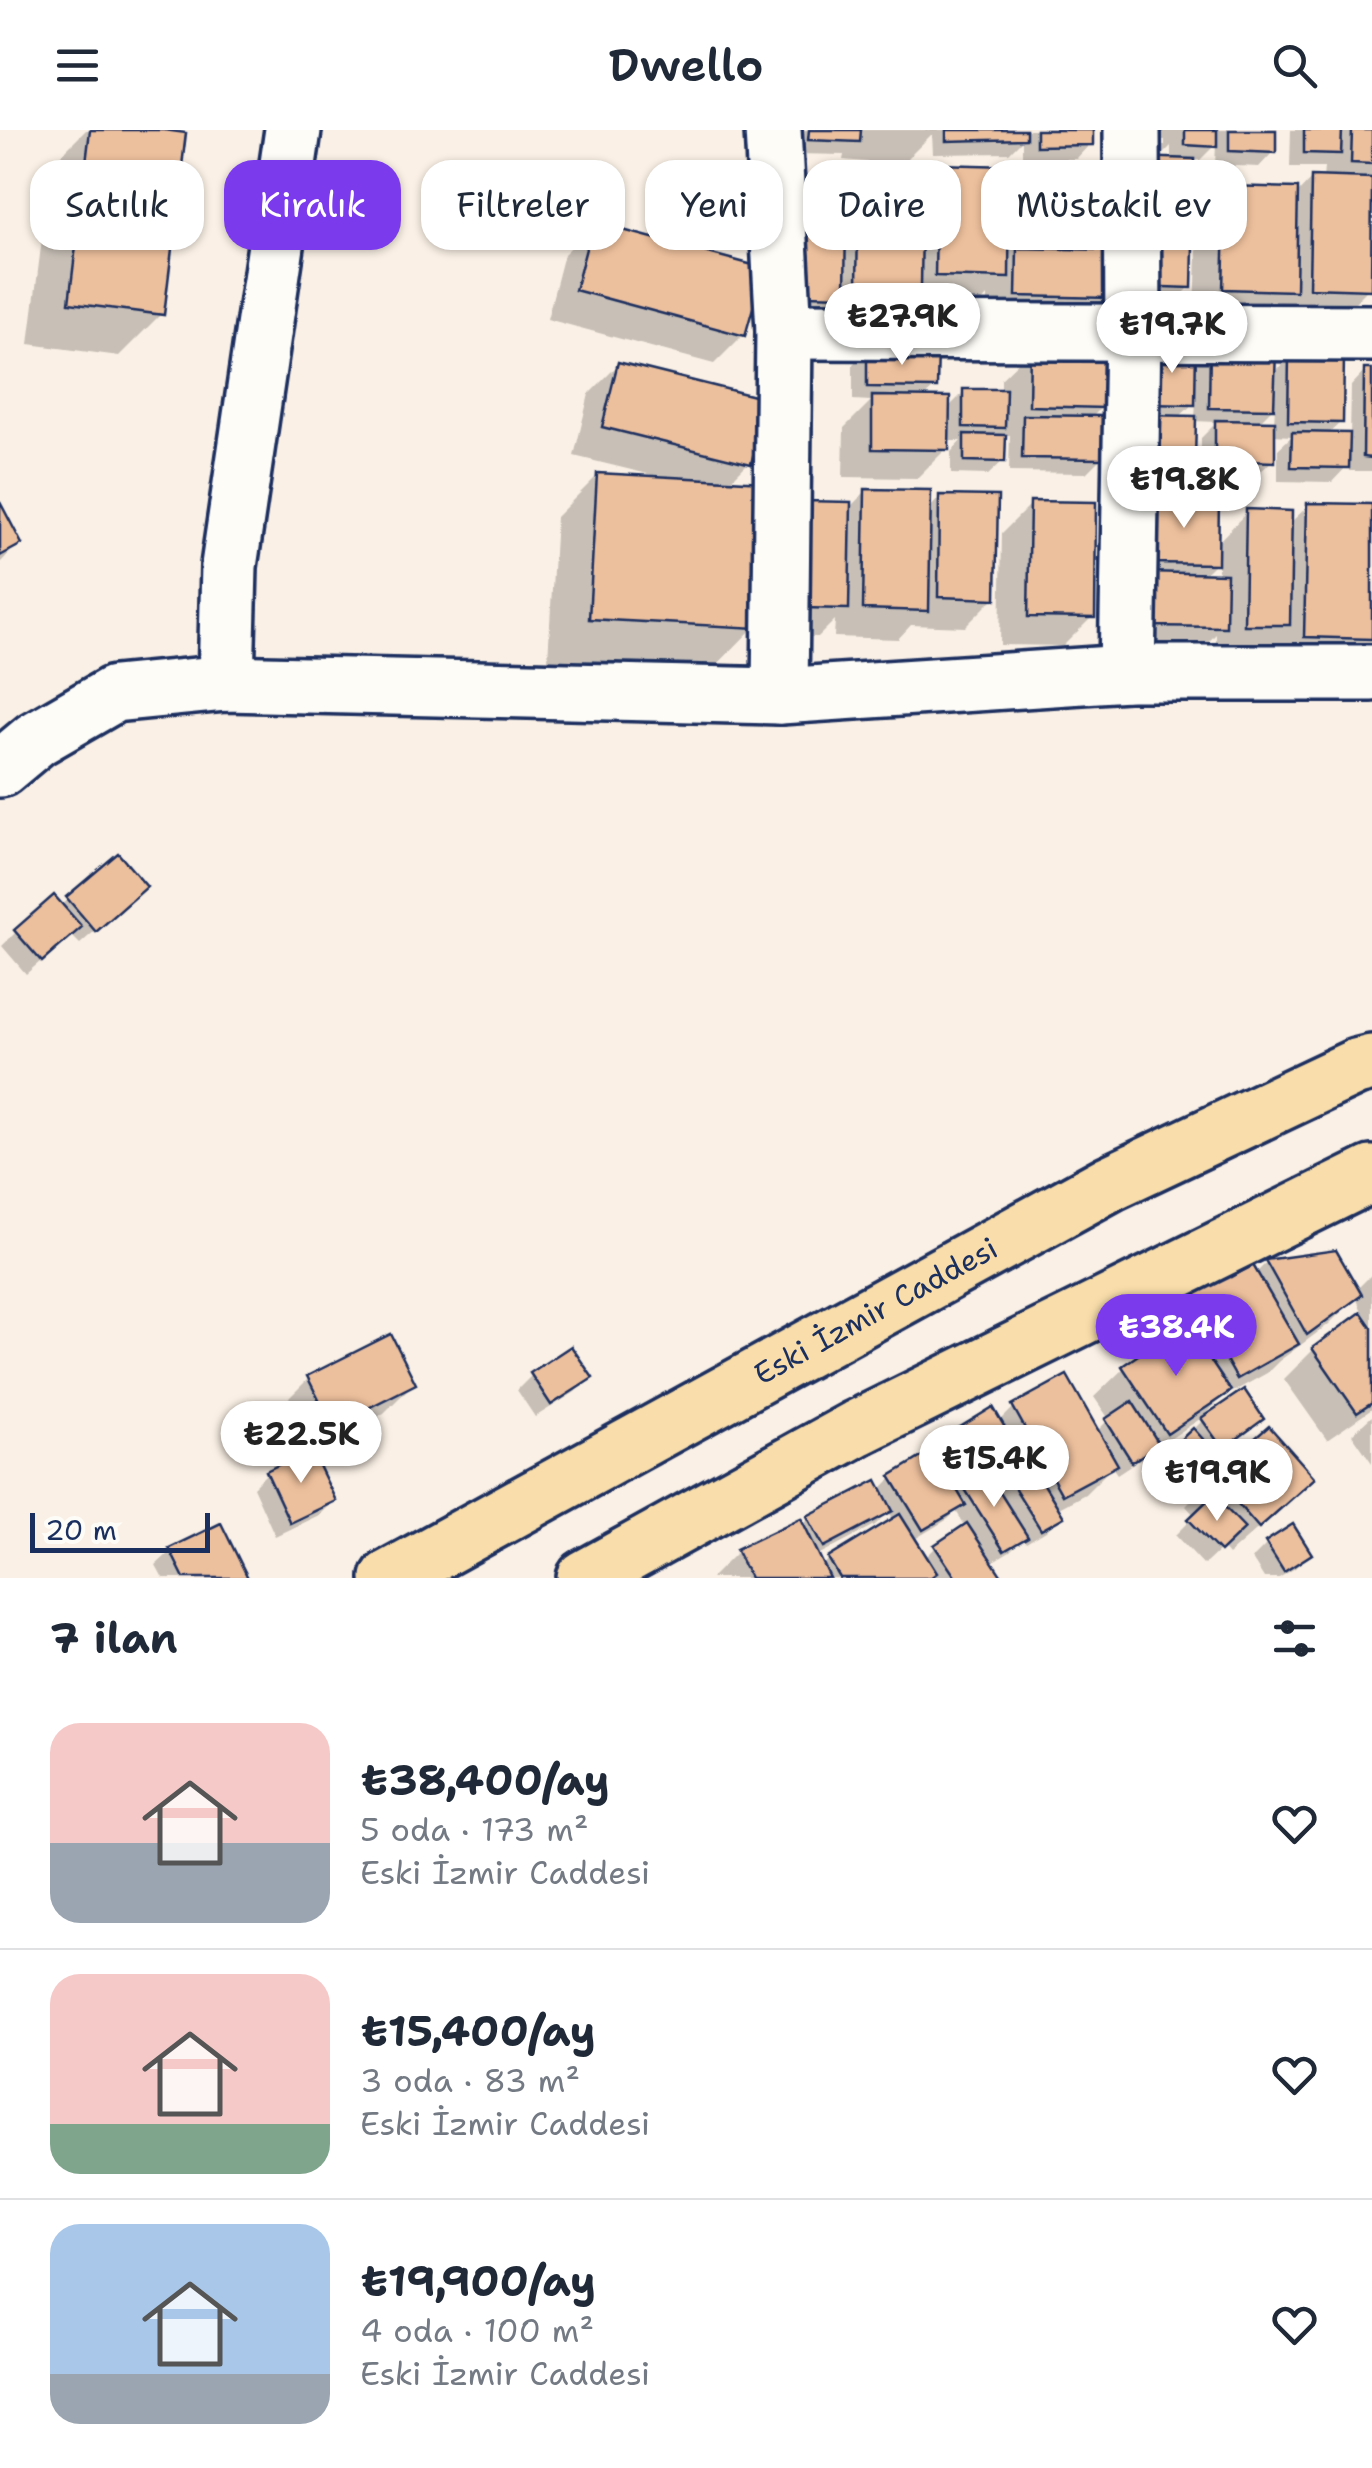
<!DOCTYPE html>
<html lang="tr">
<meta charset="utf-8">
<style>
:root{--surface:#fff;--page:#f6f6f7;--text:#1f2937;--muted:#747a83;--line:#e0e1e3;--accent:#7c3aed}
body{margin:0;font-family:"Shantell Sans",sans-serif;background:var(--page);color:var(--text);height:100vh;display:flex;flex-direction:column;font-size:38px;white-space:nowrap}
*{box-sizing:border-box;margin:0}
p{font-size:32px;color:var(--muted)}
.icon{flex:none;width:55px;height:55px;fill:none;stroke:currentColor;stroke-width:2;stroke-linecap:round;stroke-linejoin:round}
.map{position:relative;height:1448px;overflow:hidden}
.drawer{display:flex;flex-direction:column;background:var(--surface);flex:1}
.drawer>*{flex:none}
.top-card{position:absolute;left:30px;top:30px;width:1312px;height:90px;display:flex;gap:20px}
.scale{position:absolute;left:30px;bottom:25px;width:180px;box-sizing:border-box;padding-left:10px;border:5px solid #1b2f5e;border-top:0;font-size:28px;line-height:35px;white-space:nowrap;color:#1b2f5e;-webkit-text-stroke:8px #fdfcf7;paint-order:stroke}
.price{position:absolute;translate:-50% -85px;padding:0 22px;border-radius:35px;background:#fff;color:#222;font-size:32px;line-height:65px;filter:drop-shadow(0 2px 5px #0008)}
.price::after{content:'';position:absolute;left:50%;top:60px;width:30px;height:22px;margin-left:-15px;background:inherit;clip-path:polygon(0 0,100% 0,50% 100%)}
.price.selected{background:var(--accent);color:#fff}
ul{padding:0;list-style:none}
li{display:flex;align-items:center;gap:30px;height:250px;padding:0 50px}
li+li{border-top:2px solid var(--line)}
li span{display:grid;place-items:center;flex:none;width:280px;height:200px;border-radius:30px;color:#555}
li>.icon{margin-inline-start:auto}
span .icon{width:120px;height:120px;fill:#fffc;stroke-width:1}
li b{font-size:42px}
h2{display:flex;justify-content:space-between;align-items:center;height:120px;padding:0 50px;font-size:42px}
.tag{padding:0 35px;border-radius:30px;background:var(--surface);box-shadow:0 2px 8px #0004;font-size:35px;line-height:90px}
.tag.selected{background:var(--accent);color:#fff}
header{display:flex;justify-content:space-between;align-items:center;height:130px;padding:0 50px;background:var(--surface);font-size:45px;font-weight:600}
.map>svg:first-child{display:block}
</style>
<header><svg class="icon" aria-label="menu" viewBox="0 0 24 24"><path d="M4 6h16M4 12h16M4 18h16"/></svg>Dwello<svg class="icon" aria-label="search" viewBox="0 0 24 24"><circle cx="10" cy="10" r="6"/><path d="M15 15l6 6"/></svg></header>
<div class="map">
<svg width="1372" height="1448" viewBox="0 0 1372 1448">
<rect width="100%" height="100%" fill="#faf0e5"/>
<filter id="ink" filterUnits="userSpaceOnUse"><feTurbulence type="fractalNoise" baseFrequency=".01" numOctaves="2"/><feDisplacementMap in="SourceGraphic" scale="20" xChannelSelector="R" yChannelSelector="G"/><feConvolveMatrix kernelMatrix="1 2 1 2 8 2 1 2 1" color-interpolation-filters="sRGB"/></filter>
<g filter="url(#ink)">
<g fill="#0003" fill-rule="evenodd">
<path d="M86,0H145L161,184L119,226L29,214L51,35Z"/>
<path d="M796,0H1090V14L1076,29H1022V10L1009,23L933,24L932,4L901,35L843,30L844,25L795,24Z"/>
<path d="M1137,0H1274L1273,22L1259,37L1215,35L1216,14L1200,30H1193L1190,157L1161,186L1104,184L1105,170L1079,196L988,194V165L977,177L907,175V171L843,170L844,164L828,179H792L794,99L808,85L843,111L859,95H888V60L903,45L927,46L938,36L1008,53L1017,43L1108,45ZM1137,9L1165,10V15L1137,14ZM1171,16V31L1157,30ZM1106,112V122H1096Z"/>
<path d="M1291,0H1372V89L1368,159L1339,188L1281,186V172L1264,189L1195,188L1198,87L1227,58L1295,66L1312,48L1323,49L1324,37H1290Z"/>
<path d="M594,95L743,205L714,234L547,189L564,124Z"/>
<path d="M868,220L935,257L922,269L947,279L964,262H1001V249L1031,220L1102,277L1091,288L1101,328L1086,343L1009,342L1010,305H1003V331L988,345L951,344V322L961,311H946V319L917,348L843,347L844,298L871,271L853,270V234Z"/>
<path d="M1211,220L1273,244L1290,226L1341,292L1327,305L1350,306L1351,256L1365,241H1372V341H1349V334L1332,352L1278,351V319L1292,306L1272,305V331L1257,345L1201,344V308L1217,292L1193,291L1192,333L1178,347L1128,346L1129,302ZM1196,271L1195,288H1178ZM1275,276L1274,294H1257Z"/>
<path d="M618,235L749,332L728,353L754,497L713,539L548,530L556,387L597,346L656,349V346L574,326L589,264Z"/>
<path d="M866,361L928,380L940,367L994,468L965,497L911,495L898,509L834,507L835,490L818,507L774,506L805,374L852,375Z"/>
<path d="M1031,374L1092,487L1063,516L1000,515L1002,403Z"/>
<path d="M1308,376L1372,377V550L1216,523V504L1195,526L1117,524L1123,399L1216,414L1247,382L1289,394ZM1218,430V447L1202,446Z"/>
<path d="M0,378L19,413L0,433Z"/>
<path d="M117,726L129,771L80,814L71,805L26,844L2,816L16,802L61,776Z"/>
<path d="M1335,1123L1356,1160L1372,1144V1279L1327,1310L1284,1249L1313,1220L1363,1184L1356,1167L1329,1194L1279,1231L1267,1243L1220,1269L1200,1289L1117,1344L1112,1337L1085,1364L1057,1379L1061,1386L1046,1401L1026,1413L1023,1408L1010,1421L990,1433L994,1448H932L931,1446L929,1448H711L738,1421L802,1395L809,1388L880,1360L892,1348L926,1326L940,1312L999,1292L1014,1277L1096,1302L1109,1289L1094,1267L1124,1238L1168,1208L1159,1193L1188,1163L1255,1144L1266,1133ZM992,1320L999,1331L986,1344L963,1355L955,1363L946,1347ZM956,1381L966,1397L936,1417L925,1428L913,1410L948,1389ZM889,1382L894,1390L829,1429L822,1437L816,1426L875,1395Z"/>
<path d="M532,1245L589,1247L575,1262L535,1287L517,1260Z"/>
<path d="M309,1248L413,1254L384,1283L309,1321L333,1371L319,1385L275,1406L253,1357L267,1343L304,1326L280,1277Z"/>
<path d="M1243,1262L1261,1289L1247,1303L1215,1326L1218,1329L1190,1355L1165,1328L1202,1291Z"/>
<path d="M1372,1286V1333L1352,1304Z"/>
<path d="M1215,1347L1282,1377L1228,1425L1222,1418L1204,1435L1176,1405L1195,1386L1186,1376Z"/>
<path d="M1267,1414L1309,1424L1295,1438L1279,1448H1264L1252,1429Z"/>
<path d="M171,1421L245,1448H163L156,1435Z"/>
</g>
<g fill="#edc09d" stroke="#1b2f5e" stroke-width="2.5">
<path d="M90,0H164L186,3L164,185L69,173Z"/>
<path d="M809,0H861L860,12L808,10Z"/>
<path d="M946,0H1026V9L946,11Z"/>
<path d="M1036,0H1093V15L1036,16Z"/>
<path d="M1185,0H1217V17L1185,15Z"/>
<path d="M1229,0H1276V23L1229,21Z"/>
<path d="M1304,0H1342L1341,24L1304,23Z"/>
<path d="M1352,0H1372V34L1351,33Z"/>
<path d="M1136,27L1195,29L1192,158L1132,156Z"/>
<path d="M937,34L1010,36L1009,148L935,146Z"/>
<path d="M1016,41L1111,43L1110,112L1015,110Z"/>
<path d="M902,43L928,44V81H902Z"/>
<path d="M1311,46L1372,48L1371,160L1309,158Z"/>
<path d="M1226,56L1298,58L1296,161L1223,159Z"/>
<path d="M807,82L846,83L845,166L806,165Z"/>
<path d="M593,92L764,138L745,206L575,160Z"/>
<path d="M858,92L922,93L921,158L857,156Z"/>
<path d="M1017,118L1112,120L1111,168L1016,166Z"/>
<path d="M1148,216L1196,217L1195,275L1147,274Z"/>
<path d="M867,217L938,219L937,258L867,257Z"/>
<path d="M1030,217L1106,219L1105,278L1029,276Z"/>
<path d="M1210,218L1276,220L1274,279L1209,278Z"/>
<path d="M1289,224L1344,225L1343,293L1288,292Z"/>
<path d="M618,232L766,269L751,334L602,297Z"/>
<path d="M1364,239H1372V328L1363,327Z"/>
<path d="M963,259H1006L1005,298L963,297Z"/>
<path d="M872,266L950,267L949,320L872,319Z"/>
<path d="M1023,285L1104,286L1103,329L1022,328Z"/>
<path d="M1142,285L1196,286L1195,334L1141,332Z"/>
<path d="M1215,290L1275,291V332L1215,330Z"/>
<path d="M1292,302L1350,303L1349,338L1291,337Z"/>
<path d="M964,304L1006,305L1005,332L964,331Z"/>
<path d="M597,343L764,352L757,498L589,489Z"/>
<path d="M865,359L931,360L929,481L863,479Z"/>
<path d="M939,365L998,366L996,469L938,467Z"/>
<path d="M1151,368L1219,369L1218,434L1150,433Z"/>
<path d="M804,371L851,372L849,479L802,478Z"/>
<path d="M1030,371L1096,372L1095,488L1028,487Z"/>
<path d="M0,372L22,414L0,426Z"/>
<path d="M1307,373L1372,374V509L1304,507Z"/>
<path d="M1246,379L1292,381L1290,495H1244Z"/>
<path d="M1146,442L1227,444L1226,497L1145,496Z"/>
<path d="M118,723L147,757L96,802L66,767Z"/>
<path d="M54,765L82,797L42,832L14,800Z"/>
<path d="M1336,1120L1362,1165L1307,1205L1265,1130Z"/>
<path d="M1253,1135L1299,1214L1237,1249L1187,1161L1227,1138L1232,1147Z"/>
<path d="M1361,1182L1372,1198V1273L1357,1283L1312,1218Z"/>
<path d="M1185,1193L1231,1261L1167,1304L1122,1236Z"/>
<path d="M391,1204L416,1254L332,1296L307,1246Z"/>
<path d="M571,1216L593,1248L551,1275L530,1243Z"/>
<path d="M1067,1245L1118,1335L1062,1365L1012,1275Z"/>
<path d="M1244,1259L1264,1289L1223,1319L1201,1288Z"/>
<path d="M1132,1271L1159,1314L1132,1332L1105,1289Z"/>
<path d="M993,1277L1010,1306L955,1338L939,1310Z"/>
<path d="M1269,1296L1315,1348L1259,1398L1213,1345Z"/>
<path d="M1193,1298L1221,1329L1205,1342L1178,1312Z"/>
<path d="M1020,1315L1064,1387L1041,1400L997,1330Z"/>
<path d="M311,1319L336,1371L290,1393L266,1341Z"/>
<path d="M933,1320L966,1375L923,1400L890,1346Z"/>
<path d="M985,1339L1028,1407L1004,1421L961,1353Z"/>
<path d="M877,1350L893,1381L824,1417L807,1386Z"/>
<path d="M1213,1365L1245,1398L1220,1422L1188,1389Z"/>
<path d="M900,1384L937,1443L930,1448H840L828,1428Z"/>
<path d="M801,1388L830,1448H750L736,1419Z"/>
<path d="M221,1393L248,1448H184L169,1418Z"/>
<path d="M967,1393L1001,1445L996,1448H956L934,1415Z"/>
<path d="M1293,1394L1312,1424L1284,1442L1265,1412Z"/>
</g>
<g fill="none" stroke-linecap="round" stroke-linejoin="round">
<defs>
<g id="street">
<path d="M773,0L784,201L780,566"/>
<path d="M784,201L1372,203"/>
<path d="M1127,543L1133,203L1132,0"/>
<path d="M226,553L229,436L293,0"/>
<path d="M0,639L36,609L114,564L226,553L780,566L1127,543H1372"/>
</g>
<g id="primary">
<path id="s1" d="M389,1448L1110,1053L1356,937L1372,933"/>
<path d="M585,1448L857,1298L1372,1044"/>
</g>
</defs>
<use href="#street" stroke="#1b2f5e" stroke-width="62"/>
<use href="#primary" stroke="#1b2f5e" stroke-width="62"/>
<use href="#street" stroke="#fdfcf7" stroke-width="55"/>
<use href="#primary" stroke="#f9deab" stroke-width="55"/>
</g>
</g>
<g text-anchor="middle" stroke-width="9" stroke-linejoin="round" paint-order="stroke">
<g font-size="30" fill="#1b2f5e" stroke="#fdfcf7">
<text dy="10" stroke="none"><textPath href="#s1" startOffset="555">Eski İzmir Caddesi</textPath></text>
</g>
</g>
</svg>
<div class="scale">20 m</div>
<b class="price" style="left:902px;top:238px">₺27.9K</b>
<b class="price" style="left:1172px;top:246px">₺19.7K</b>
<b class="price" style="left:1184px;top:401px">₺19.8K</b>
<b class="price selected" style="left:1176px;top:1249px">₺38.4K</b>
<b class="price" style="left:301px;top:1356px">₺22.5K</b>
<b class="price" style="left:994px;top:1380px">₺15.4K</b>
<b class="price" style="left:1217px;top:1394px">₺19.9K</b>
<div class="top-card">
<a class="tag">Satılık</a>
<a class="tag selected">Kiralık</a>
<a class="tag">Filtreler</a>
<a class="tag">Yeni</a>
<a class="tag">Daire</a>
<a class="tag">Müstakil ev</a>
</div>
</div>
<section class="drawer">
<h2>7 ilan<svg class="icon" aria-label="filters" viewBox="0 0 24 24"><path d="M4 7h16M4 17h16"/><circle cx="9" cy="7" r="2"/><circle cx="15" cy="17" r="2"/></svg></h2>
<ul>
<li><span style="background:linear-gradient(#f6c9c9 60%,#9aa5b1 0)"><svg class="icon" aria-label="home" viewBox="0 0 24 24"><path d="M3 11l9-7 9 7M6 9v11h12V9"/></svg></span><div><b>₺38,400/ay</b><p>5 oda · 173 m²</p><p>Eski İzmir Caddesi</p></div><svg class="icon" aria-label="heart" viewBox="0 0 24 24"><path d="M12 20l-8-8c-3-5 5-10 8-4 3-6 11-1 8 4z"/></svg></li>
<li><span style="background:linear-gradient(#f6c9c9 75%,#7fa58c 0)"><svg class="icon" aria-label="home" viewBox="0 0 24 24"><path d="M3 11l9-7 9 7M6 9v11h12V9"/></svg></span><div><b>₺15,400/ay</b><p>3 oda · 83 m²</p><p>Eski İzmir Caddesi</p></div><svg class="icon" aria-label="heart" viewBox="0 0 24 24"><path d="M12 20l-8-8c-3-5 5-10 8-4 3-6 11-1 8 4z"/></svg></li>
<li><span style="background:linear-gradient(#a9c7e8 75%,#9aa5b1 0)"><svg class="icon" aria-label="home" viewBox="0 0 24 24"><path d="M3 11l9-7 9 7M6 9v11h12V9"/></svg></span><div><b>₺19,900/ay</b><p>4 oda · 100 m²</p><p>Eski İzmir Caddesi</p></div><svg class="icon" aria-label="heart" viewBox="0 0 24 24"><path d="M12 20l-8-8c-3-5 5-10 8-4 3-6 11-1 8 4z"/></svg></li>
</ul>
</section>
